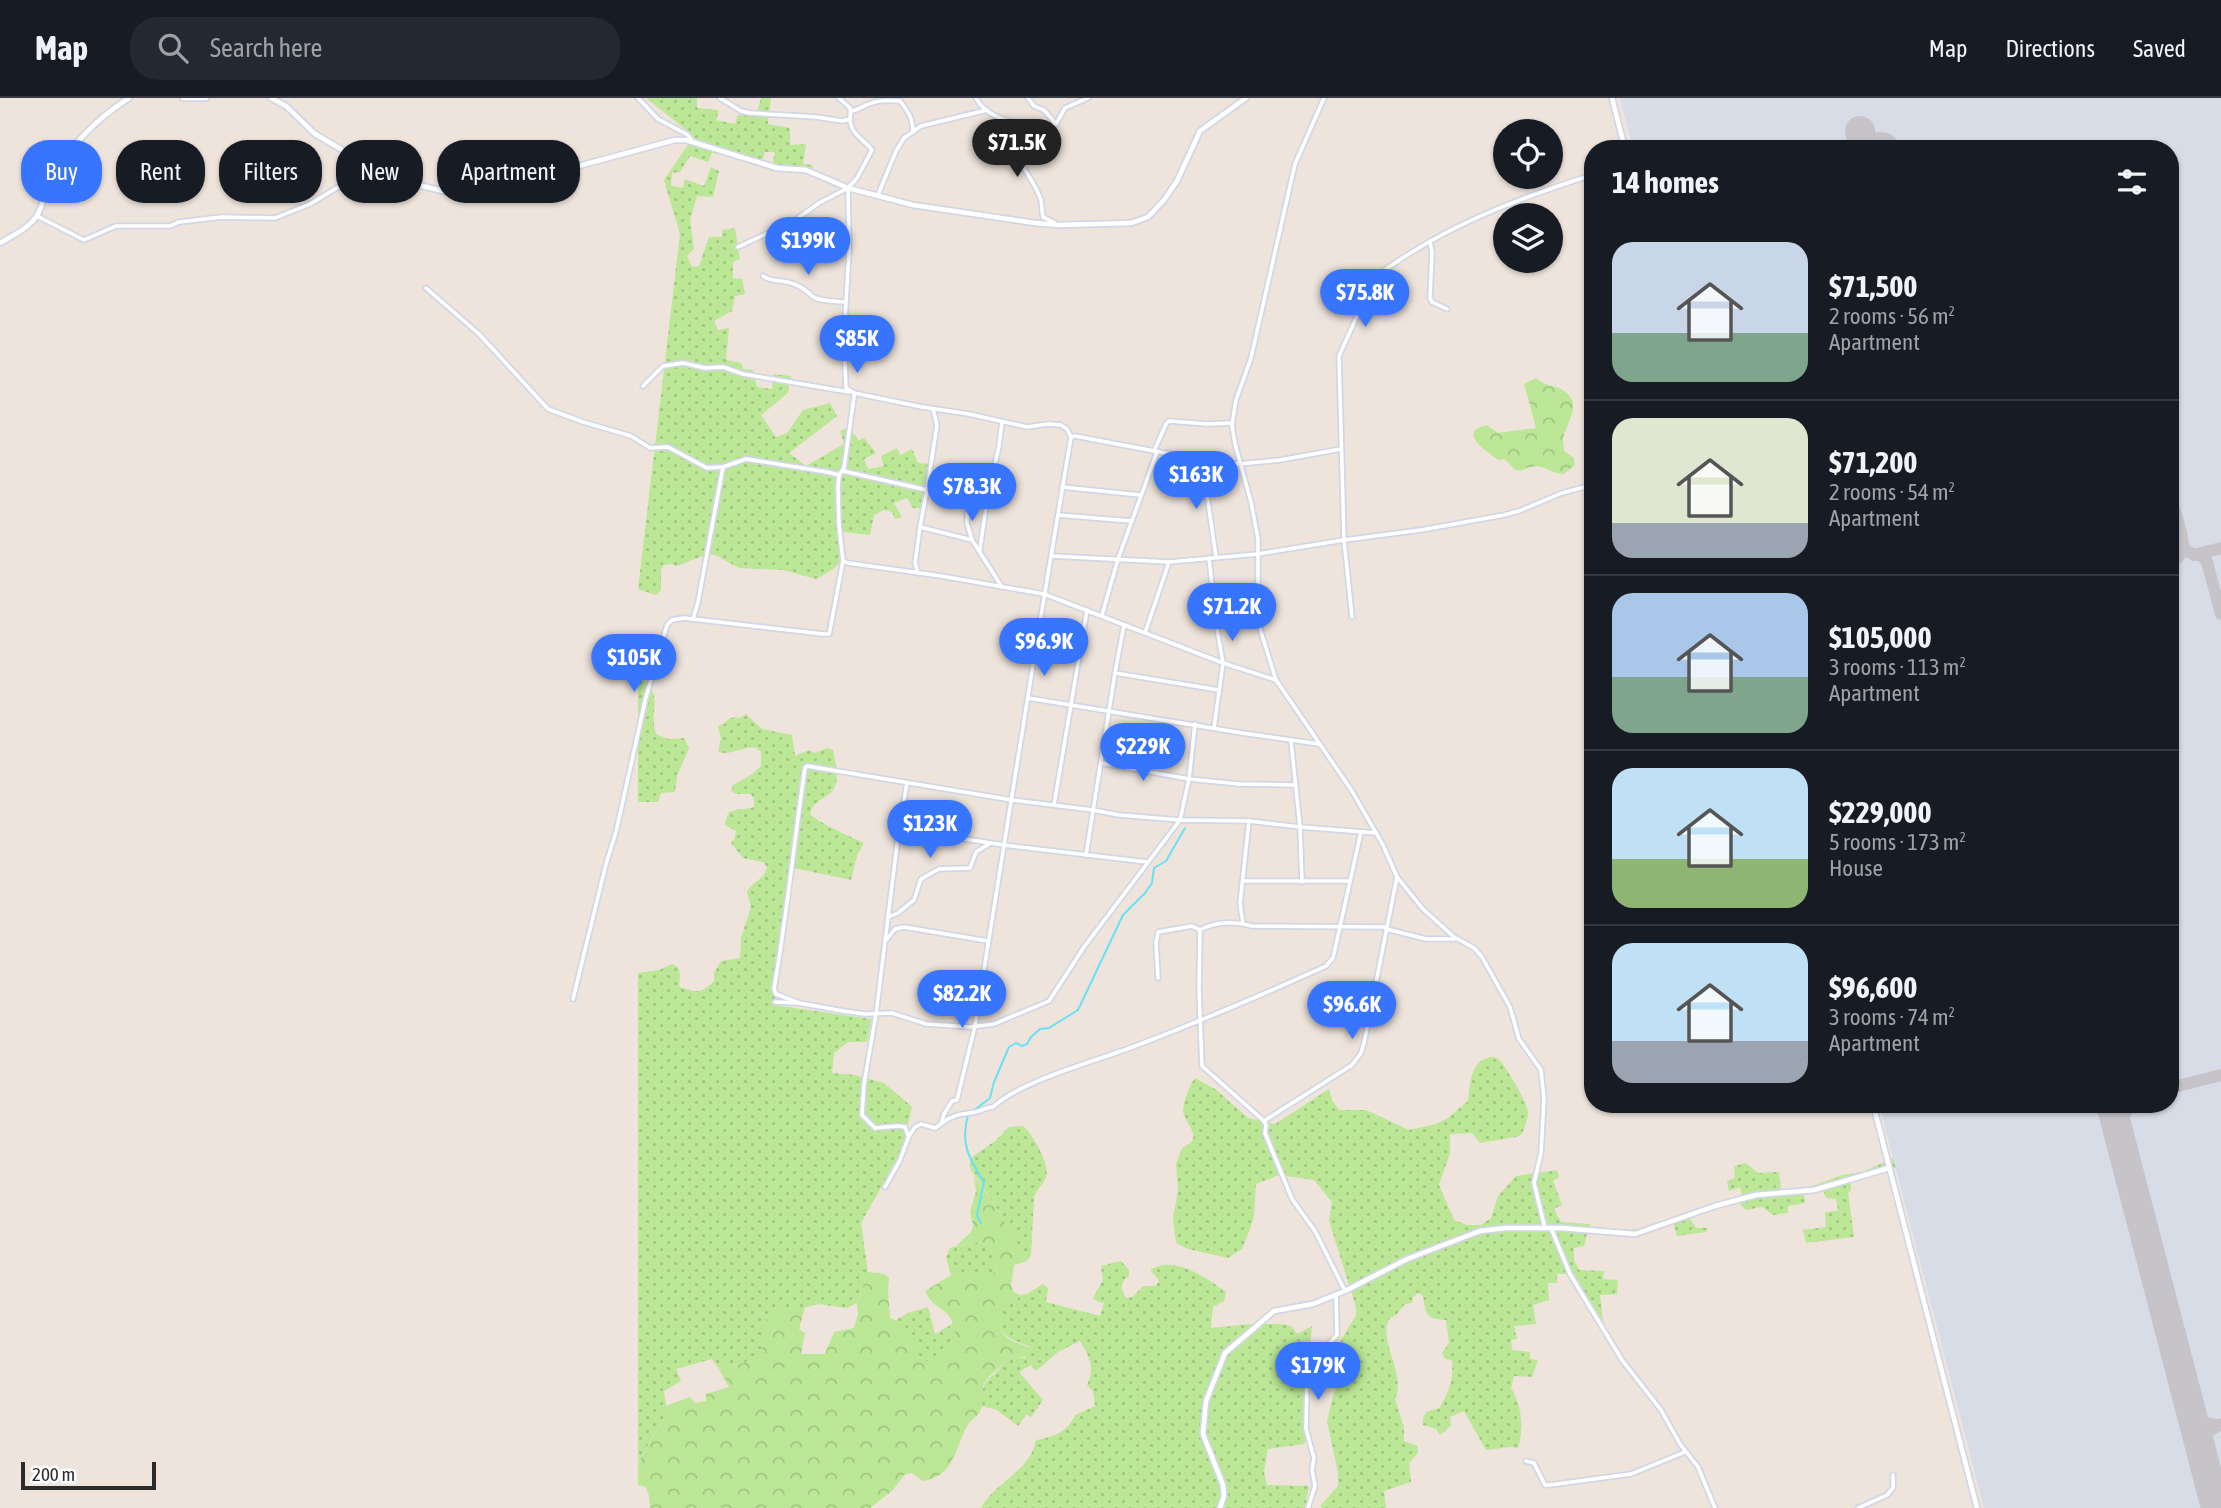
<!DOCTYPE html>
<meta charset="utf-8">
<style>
:root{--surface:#171b24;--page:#242831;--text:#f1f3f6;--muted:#9ea1a6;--line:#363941;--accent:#3875ff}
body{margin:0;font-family:"Asap Condensed",sans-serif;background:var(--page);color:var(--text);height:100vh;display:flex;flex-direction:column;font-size:26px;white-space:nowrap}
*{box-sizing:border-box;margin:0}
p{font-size:23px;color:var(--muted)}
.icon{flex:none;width:38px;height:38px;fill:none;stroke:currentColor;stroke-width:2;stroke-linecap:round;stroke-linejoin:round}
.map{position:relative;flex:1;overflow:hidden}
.panel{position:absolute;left:1584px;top:42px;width:595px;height:973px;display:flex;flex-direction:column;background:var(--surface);border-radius:28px;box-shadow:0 2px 5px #0004}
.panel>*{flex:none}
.guide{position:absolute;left:21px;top:42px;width:665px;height:63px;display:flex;gap:14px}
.buttons{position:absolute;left:1493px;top:21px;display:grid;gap:14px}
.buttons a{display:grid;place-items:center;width:70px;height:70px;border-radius:50%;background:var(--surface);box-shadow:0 2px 5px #0004;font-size:35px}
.scale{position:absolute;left:21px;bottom:18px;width:135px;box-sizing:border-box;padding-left:7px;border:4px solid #2b2b2b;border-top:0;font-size:19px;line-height:24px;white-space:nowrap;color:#2b2b2b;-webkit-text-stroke:5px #fff;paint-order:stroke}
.price{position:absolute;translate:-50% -60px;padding:0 16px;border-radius:24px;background:var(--accent);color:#fff;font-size:23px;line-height:46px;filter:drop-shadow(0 2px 4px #0008)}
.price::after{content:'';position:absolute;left:50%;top:42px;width:21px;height:16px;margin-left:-10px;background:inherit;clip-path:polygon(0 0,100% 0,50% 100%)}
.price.on{background:#222;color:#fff}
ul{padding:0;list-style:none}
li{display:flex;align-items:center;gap:21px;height:175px;padding:0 28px}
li+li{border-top:2px solid var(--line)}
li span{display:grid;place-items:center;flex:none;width:196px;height:140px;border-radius:21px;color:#555}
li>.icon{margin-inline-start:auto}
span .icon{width:84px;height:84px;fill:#fffc;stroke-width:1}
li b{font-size:30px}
h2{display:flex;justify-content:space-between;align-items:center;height:84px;padding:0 28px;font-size:30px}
.chip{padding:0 24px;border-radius:28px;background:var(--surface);box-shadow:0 2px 5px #0004;font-size:24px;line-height:63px}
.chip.on{background:var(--accent);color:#fff}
header{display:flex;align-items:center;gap:42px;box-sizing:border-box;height:98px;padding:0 35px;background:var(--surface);border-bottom:2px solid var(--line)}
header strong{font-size:33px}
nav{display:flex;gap:38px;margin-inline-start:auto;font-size:24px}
.search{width:490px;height:63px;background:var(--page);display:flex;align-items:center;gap:18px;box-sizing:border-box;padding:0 24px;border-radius:28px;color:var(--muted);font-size:26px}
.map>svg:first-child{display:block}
</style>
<header>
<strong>Map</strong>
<div class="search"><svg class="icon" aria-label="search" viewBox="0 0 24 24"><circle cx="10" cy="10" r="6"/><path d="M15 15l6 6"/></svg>Search here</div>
<nav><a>Map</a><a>Directions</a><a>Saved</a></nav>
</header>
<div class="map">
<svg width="2221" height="1410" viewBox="0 0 2221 1410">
<defs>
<pattern id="grass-dots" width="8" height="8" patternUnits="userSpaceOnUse" patternTransform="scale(1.75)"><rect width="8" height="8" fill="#bbe796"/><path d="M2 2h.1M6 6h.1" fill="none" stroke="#a1c681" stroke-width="1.8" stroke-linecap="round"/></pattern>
<pattern id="forest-crowns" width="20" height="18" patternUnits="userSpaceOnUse" patternTransform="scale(1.75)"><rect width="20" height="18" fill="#bbe796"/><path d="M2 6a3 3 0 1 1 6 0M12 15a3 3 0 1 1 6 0" fill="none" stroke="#a1c681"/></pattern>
</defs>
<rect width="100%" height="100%" fill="#eee4dc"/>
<path fill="#d8dce6" d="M1620,0H2221V1410H1984L1879,1006H2170V51H1633Z"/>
<g fill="url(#grass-dots)">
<path d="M646,0H697V10L719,12L716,22L735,26L738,17L756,18L761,0H771L768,26L790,30V47L806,46L803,66L813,67L812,75L771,73L775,54H765L762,64L712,55L708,64L690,58L680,74L672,75L671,88L683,90L685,81L704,88L711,69L719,73L713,99L697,98L690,122L694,151L687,158L692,169L699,168L709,139H722V132L735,130L740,161L733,164V180L742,181L745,196L735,198L732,213L714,223L718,232L729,230L726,262L741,265L743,271L753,272L757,289L772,291L773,276L791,278L788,295L761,317L776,339L787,335L803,312L830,305L837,318L789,355L806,368L844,346L840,333L849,329L858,342L864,340L876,355L864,361L868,371L884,368L881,358L897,350L900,357L912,351L918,365L932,366L926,411L913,410L907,400L894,405L902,419L895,421L892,414L884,412L874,417L870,437L843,434C846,464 842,467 816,481L783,472L739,470L715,457L708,456L677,468L671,466L664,467L661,472V492L656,497L638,491L680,136L664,82L694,38Z"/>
<path d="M638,579C666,595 648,612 656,636L668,641L684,640L689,650L677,678L675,694L661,695L658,704H638Z"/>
<path d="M746,616L762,631L792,637L795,658L809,652L815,655L827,650L833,652C835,665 842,686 829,696C820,703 813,704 810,716C815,723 853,740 864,745L857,757L851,782L794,770L774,907L871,921L867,944H848L834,955L832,975L854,977L884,985L912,1009L901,1054L861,1125L868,1174L857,1205L847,1210L818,1206L795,1212L773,1213L764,1224L766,1246L752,1263L719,1271L712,1261L676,1271L681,1283L664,1293L667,1315L638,1364V875L659,872L672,866L678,869L680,876L679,889C697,894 700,897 714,883V875L721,863L740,860L741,840L751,809L747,794C753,783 764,782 767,769L763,764L743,760L731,745L735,740L736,733L725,727L728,715C736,710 745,712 754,709V702L751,696H737L731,693L733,687L751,677L761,668V654L756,650C743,648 730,658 718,654L721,640L718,628L724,626C729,620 732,618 740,620Z"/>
<path d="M1489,959C1495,959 1495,959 1499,962C1506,968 1528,1006 1528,1015C1528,1022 1524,1030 1522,1036L1516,1039L1480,1045L1472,1035L1450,1036V1055L1439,1087L1454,1122L1467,1127H1481L1491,1120L1498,1098L1516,1078L1557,1072L1559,1079L1553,1083L1562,1107L1554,1111L1561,1124L1590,1126V1129L1632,1132L1662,1125L1676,1118L1742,1098L1740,1089L1729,1093L1727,1083L1735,1080L1734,1068L1746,1065L1758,1075L1779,1074L1781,1092L1810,1089L1842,1077L1863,1074L1893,1060L1896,1070L1851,1083V1092L1848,1095L1854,1139L1806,1145L1803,1132L1826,1129L1825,1114L1838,1113L1836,1101L1826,1100L1823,1092L1804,1097L1805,1105L1788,1108V1115L1773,1117L1762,1109L1746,1112L1737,1103L1690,1118V1121L1696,1130H1708L1706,1134L1677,1138L1673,1124L1636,1137L1587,1136L1584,1148L1574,1150V1162L1579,1172L1604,1173L1603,1181L1618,1182L1617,1196L1600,1197L1603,1224L1574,1176H1557V1185H1548L1549,1202L1533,1207L1536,1226L1514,1228L1517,1241L1511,1242L1512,1252L1530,1254V1261L1538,1262L1532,1279L1514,1278L1511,1290C1522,1308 1524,1330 1518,1350L1511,1349L1486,1352L1464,1313L1450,1319L1451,1328L1440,1337L1436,1331L1423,1327V1320L1426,1314L1439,1310C1449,1296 1454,1279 1452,1262L1445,1261L1442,1255L1449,1245L1446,1222C1426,1221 1426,1217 1423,1198L1418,1195L1413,1199L1412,1205L1405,1206L1396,1217L1390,1220C1376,1240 1407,1276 1395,1301L1404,1330V1343L1417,1348L1418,1355L1409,1365L1411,1384L1384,1393L1386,1410H1321V1407L1338,1388V1375L1327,1323L1333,1298L1342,1279L1340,1244L1356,1217V1209L1329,1123L1332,1104L1314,1082L1279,1077L1256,1086L1254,1118L1250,1131L1242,1151L1228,1160L1188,1151L1176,1145L1173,1120L1178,1093L1176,1066L1182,1050C1207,1040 1183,1025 1183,1012C1184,1002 1189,988 1195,980L1215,991L1248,1020L1275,1026L1329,991L1332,1002L1339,1012H1366L1409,1032L1436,1026L1448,1020L1468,1003C1471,985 1469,966 1489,959Z"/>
<path d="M1023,1028C1032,1035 1051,1068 1046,1079C1043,1087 1037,1091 1034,1099L1031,1157L1027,1163L999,1114L971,1072L970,1065L972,1059L995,1043L1009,1029Z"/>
<path d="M971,1144L986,1145L994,1156L996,1173L991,1177H951L946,1159L950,1150Z"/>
<path d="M1121,1163L1129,1172V1178C1120,1184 1119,1192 1127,1200L1133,1199L1143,1188H1156L1159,1182L1150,1172C1174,1156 1206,1180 1226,1194L1224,1203L1213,1209L1211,1230L1251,1226H1279L1292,1228L1297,1236L1312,1228L1304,1306L1306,1342L1304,1346L1268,1351L1264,1374L1267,1387L1309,1388L1305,1410H981C995,1384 1031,1373 1036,1342C1053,1339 1068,1334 1075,1317L1095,1308L1093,1293L1087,1287C1096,1269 1089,1259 1080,1243L1058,1254L1036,1273L1031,1267L1019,1274L1043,1302L1031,1319L1026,1317L1018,1328L997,1312L982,1308C980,1274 996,1284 1005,1261L1011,1259L1025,1260L1029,1248C1009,1242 989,1232 1002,1207L1015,1204L1020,1197L1027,1196L1043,1186L1048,1190L1046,1204L1100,1218L1104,1205L1098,1204L1093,1200L1103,1182L1101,1168Z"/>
<path d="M928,1209L935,1236L954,1225L955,1245L947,1255L923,1266L908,1237L896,1222L908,1215Z"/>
</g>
<g fill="url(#forest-crowns)">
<path d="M1536,280C1548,290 1551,286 1561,291C1586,306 1565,324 1563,342C1563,346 1564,350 1564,353L1574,360L1575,367L1564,376C1544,375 1544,361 1520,373L1514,371L1505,361L1498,362C1488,354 1455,334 1487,327L1498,335L1536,330L1524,286Z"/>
<path d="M974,1078L999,1114L1027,1163L1014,1167L1011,1188L1014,1194L1020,1197L1015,1204L1002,1207C997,1217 998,1233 1008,1240C1015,1246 1027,1247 1035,1252C1026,1263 1017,1257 1005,1261C1001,1272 988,1276 984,1286C980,1295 985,1305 980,1313C978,1318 972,1321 969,1325C955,1347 956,1378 923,1383L912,1375L905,1376L893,1392L870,1410H650L649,1398L646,1389L638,1387V1365L667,1315L666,1308L690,1299L695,1305L706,1303V1296L729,1289L719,1271L752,1263L765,1246L764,1224L773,1213L805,1209L799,1231L805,1235L801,1256H825L834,1234L854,1230L858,1216L857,1205L868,1174L884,1176L889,1180L888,1193L890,1220C907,1225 915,1250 923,1265L946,1255L955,1245C955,1204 937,1219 925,1193L951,1177H991L996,1173L994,1156L986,1145L971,1144L956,1148L971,1134L973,1127L970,1114L976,1093Z"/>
</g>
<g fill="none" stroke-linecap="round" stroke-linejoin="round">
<g stroke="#6ae1f5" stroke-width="2">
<path d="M972,1014L990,1000L994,984L1009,949L1016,945L1022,948L1027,946L1031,939L1040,931L1049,930L1078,912L1123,817L1145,795L1152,785L1154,770L1166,763L1185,730"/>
<path d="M968,1017C960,1046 969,1060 984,1084L977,1117L981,1125"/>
</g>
<g stroke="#c6c4c9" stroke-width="12">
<path d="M1861,51C1871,40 1889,33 1894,51"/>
<path d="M2173,407C2177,423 2191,452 2175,462"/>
<path d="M2182,446L2187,454L2202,458L2207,464L2221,516"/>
<path d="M2194,457L2221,450"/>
<path d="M2170,990L2221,977"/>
<path d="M2120,1039L2123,1020L2130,1006"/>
<path d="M2192,1319L2204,1325L2216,1327"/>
<path d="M2199,1346L2209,1333L2221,1326"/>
</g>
<g stroke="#c6c4c9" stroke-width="30">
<path d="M1860,33L1864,51"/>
<path d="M2111,1006L2216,1410"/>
</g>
<defs>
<g id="minor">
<path d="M638,0L658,21L688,37L692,43"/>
<path d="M720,0L741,13L750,15L816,19L842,23L850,21"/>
<path d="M976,0C988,24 1033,31 1056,26L1065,10L1088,0"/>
<path d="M1028,0L1034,8L1044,12L1056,26"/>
<path d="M852,13C858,12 863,8 869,6C878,2 890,2 900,3C908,13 913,21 913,34"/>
<path d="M1038,29C1004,60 1024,63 1039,97C1043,104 1041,111 1043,119L1055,125"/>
<path d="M878,97L896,53L904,40L921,28L987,12"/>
<path d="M37,118L84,142L116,128H170L179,124L222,119L275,120L310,106L355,79L388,75"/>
<path d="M1430,144L1432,154L1430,200L1432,204L1447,211"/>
<path d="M738,149L794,123L819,105L848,90L857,80L872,52C865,42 851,37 850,22C850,18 851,14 850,10L839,0"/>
<path d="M763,178C773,185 783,181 794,186C802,189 807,193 812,198C820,204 835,203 845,204"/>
<path d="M426,190L479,236L548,311L583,324L631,338L650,350L668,349L707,370L723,369L746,361L827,374L839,377"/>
<path d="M643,288L663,268L683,265L705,270L723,269L743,276L849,294"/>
<path d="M854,295L922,309L969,316L1027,329L1048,326L1061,327L1067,331L1071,339L1037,542L975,928L957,1002L952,1003L944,1016L941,1026L935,1030L921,1026L915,1029L909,1038L900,1062L885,1089"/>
<path d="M1071,339L1075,338L1202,362L1239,366L1280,362L1341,351"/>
<path d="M1154,353L1166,326L1169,323L1208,326L1232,325"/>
<path d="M1202,362L1216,459"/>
<path d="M843,373L927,392L937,327L933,311"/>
<path d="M1062,389L1140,397"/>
<path d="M968,400L967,425L972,442"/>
<path d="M1058,417L1131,423"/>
<path d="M920,429L927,392L987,402L999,348L1002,324"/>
<path d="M980,451L987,402"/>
<path d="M1052,458L1169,464L1258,456L1344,442L1421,432L1504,417L1519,413L1562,395L1592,387"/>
<path d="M1209,460L1216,525L1223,565L1214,630"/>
<path d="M843,463L848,465L941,478L1044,496L1223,565L1276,582"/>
<path d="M918,475L915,465L920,429L972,442L1002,489"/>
<path d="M1102,517L1118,461L1157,354"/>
<path d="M1352,519L1344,442L1339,258L1372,185C1379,174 1391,168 1401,161C1460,122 1526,98 1592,77"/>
<path d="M693,521L698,504L723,369"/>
<path d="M1145,535L1169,464"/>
<path d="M1115,575L1219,592"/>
<path d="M1028,600L1242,635L1319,646"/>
<path d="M1195,626L1189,681L1180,722L1084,849L1049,903L994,926L970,929L926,926L892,915L865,916L843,913L799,905L776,896L774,891C787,818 794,743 805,670L807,668L1012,702L1093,712L1119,717L1180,722L1249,723L1300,729L1376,735"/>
<path d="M1291,643L1300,729L1302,784"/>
<path d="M1101,665L1189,681L1239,686L1294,687"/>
<path d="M907,685L899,731L876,916L864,986L862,1017L875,1030L898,1028L905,1029L908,1037"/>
<path d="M1054,707L1087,512"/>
<path d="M900,731L1004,747L1147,764"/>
<path d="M1086,757L1115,575L1124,527"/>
<path d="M1397,779L1423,811L1454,839L1474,850L1482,859L1510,909L1519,941L1541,972L1544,1001L1541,1055L1534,1085L1545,1130"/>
<path d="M1243,783H1350"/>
<path d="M888,819L898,815L914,802L921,781L939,771L970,770L976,754L989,746"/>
<path d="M1243,825L1240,806L1249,723"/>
<path d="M1386,831L1426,841H1454"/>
<path d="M887,841L895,831L904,829L988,843"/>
<path d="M1158,880L1156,845L1158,834L1192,828L1200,832"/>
<path d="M573,901L606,766L616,734L646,599L667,527L672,522L684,520L823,536H829L830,532L843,463L839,427L838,389L839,377L844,370L854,299V295L846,290L844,239L849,153L848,90"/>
<path d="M775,904L797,905"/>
<path d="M1264,1023L1352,967L1361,955L1364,945L1397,779L1383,747L1352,693L1276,582L1261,534L1258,516V441L1251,404L1235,346L1232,327L1236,302L1251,260L1295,66L1324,0"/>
<path d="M942,1025C954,1016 962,1016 976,1014C982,1013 986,1009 993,1009C1021,983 1092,964 1130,950C1196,925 1262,897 1326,868L1333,860L1361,734"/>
<path d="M1551,1130L1570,1176L1579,1191L1622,1262L1661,1312L1680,1346L1698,1369L1715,1410"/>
<path d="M1345,1193L1315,1133L1292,1101L1265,1035L1266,1027L1264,1023L1202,968L1199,892L1200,832C1216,823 1234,823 1252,828L1386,829"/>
<path d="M1526,1363L1534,1365L1545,1387H1550L1631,1376L1685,1354"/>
<path d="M1308,1410L1315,1388L1312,1372L1314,1360L1306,1331L1307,1280L1323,1258L1326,1249L1337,1237L1336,1197"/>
<path d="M1858,1410L1887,1397L1893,1390V1377"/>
</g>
<g id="tertiary">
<path d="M183,0H206"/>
<path d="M271,0L286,8L315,36L351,57L374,64L390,75L414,86L443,93H491L538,77L560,73L675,42H686L777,70L806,72L848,90L913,107L1035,125L1059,127L1131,125L1148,119L1164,102L1177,83L1200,33L1246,0"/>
<path d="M1612,0L1625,51"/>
<path d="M0,145C12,138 31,129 38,116C44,103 47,89 54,76C73,45 99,19 129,0"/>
<path d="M1873,1006L1977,1410"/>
<path d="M1220,1410L1224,1398L1223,1387L1203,1336L1206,1303L1225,1255L1274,1213L1313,1206L1345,1193L1407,1161L1480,1133L1505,1130H1561L1635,1136L1715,1108L1756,1097L1814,1092L1889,1070"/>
</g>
</defs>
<use href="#minor" stroke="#d1d7e4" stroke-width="7"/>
<use href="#tertiary" stroke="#d1d7e4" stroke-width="8"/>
<use href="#minor" stroke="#fff" stroke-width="3.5"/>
<use href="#tertiary" stroke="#fff" stroke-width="4.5"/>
</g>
</svg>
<div class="buttons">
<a><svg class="icon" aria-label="locate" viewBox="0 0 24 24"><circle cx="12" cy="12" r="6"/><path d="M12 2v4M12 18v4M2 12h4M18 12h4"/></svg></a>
<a><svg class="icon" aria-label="layers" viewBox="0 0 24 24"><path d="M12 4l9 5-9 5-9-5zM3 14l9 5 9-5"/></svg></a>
</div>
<div class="scale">200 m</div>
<b class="price on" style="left:1017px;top:81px">$71.5K</b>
<b class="price" style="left:808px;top:179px">$199K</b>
<b class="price" style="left:1365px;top:231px">$75.8K</b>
<b class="price" style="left:857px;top:277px">$85K</b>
<b class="price" style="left:1196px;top:413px">$163K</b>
<b class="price" style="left:972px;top:425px">$78.3K</b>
<b class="price" style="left:1232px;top:545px">$71.2K</b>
<b class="price" style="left:1044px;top:580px">$96.9K</b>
<b class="price" style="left:634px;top:596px">$105K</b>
<b class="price" style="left:1143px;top:685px">$229K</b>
<b class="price" style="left:930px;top:762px">$123K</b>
<b class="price" style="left:962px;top:932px">$82.2K</b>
<b class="price" style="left:1352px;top:943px">$96.6K</b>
<b class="price" style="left:1318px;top:1304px">$179K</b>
<div class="guide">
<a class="chip on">Buy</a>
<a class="chip">Rent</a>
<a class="chip">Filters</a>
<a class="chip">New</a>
<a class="chip">Apartment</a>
</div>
<section class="panel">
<h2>14 homes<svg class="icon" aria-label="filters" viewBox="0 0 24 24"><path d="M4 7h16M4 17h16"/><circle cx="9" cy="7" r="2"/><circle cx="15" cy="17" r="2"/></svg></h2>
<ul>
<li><span style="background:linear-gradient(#c9d6e8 65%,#7fa58c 0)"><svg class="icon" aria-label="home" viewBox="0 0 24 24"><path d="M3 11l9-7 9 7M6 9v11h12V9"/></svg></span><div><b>$71,500</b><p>2 rooms · 56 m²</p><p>Apartment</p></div></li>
<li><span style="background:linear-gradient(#dfe7d0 75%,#9aa5b1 0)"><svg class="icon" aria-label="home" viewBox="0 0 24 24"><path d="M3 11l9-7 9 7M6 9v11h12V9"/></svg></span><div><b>$71,200</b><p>2 rooms · 54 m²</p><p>Apartment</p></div></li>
<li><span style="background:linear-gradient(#a9c7e8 60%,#7fa58c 0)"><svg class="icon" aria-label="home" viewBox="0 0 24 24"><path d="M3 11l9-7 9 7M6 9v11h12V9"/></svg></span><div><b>$105,000</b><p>3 rooms · 113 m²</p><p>Apartment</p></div></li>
<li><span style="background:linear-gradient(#bfe0f5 65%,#8fb573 0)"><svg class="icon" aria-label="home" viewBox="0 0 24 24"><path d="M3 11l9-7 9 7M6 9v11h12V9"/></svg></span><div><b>$229,000</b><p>5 rooms · 173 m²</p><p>House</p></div></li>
<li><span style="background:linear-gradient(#bfe0f5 70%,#9aa5b1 0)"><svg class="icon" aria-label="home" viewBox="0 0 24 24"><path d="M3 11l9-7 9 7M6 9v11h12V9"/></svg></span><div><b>$96,600</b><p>3 rooms · 74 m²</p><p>Apartment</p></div></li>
</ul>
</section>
</div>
